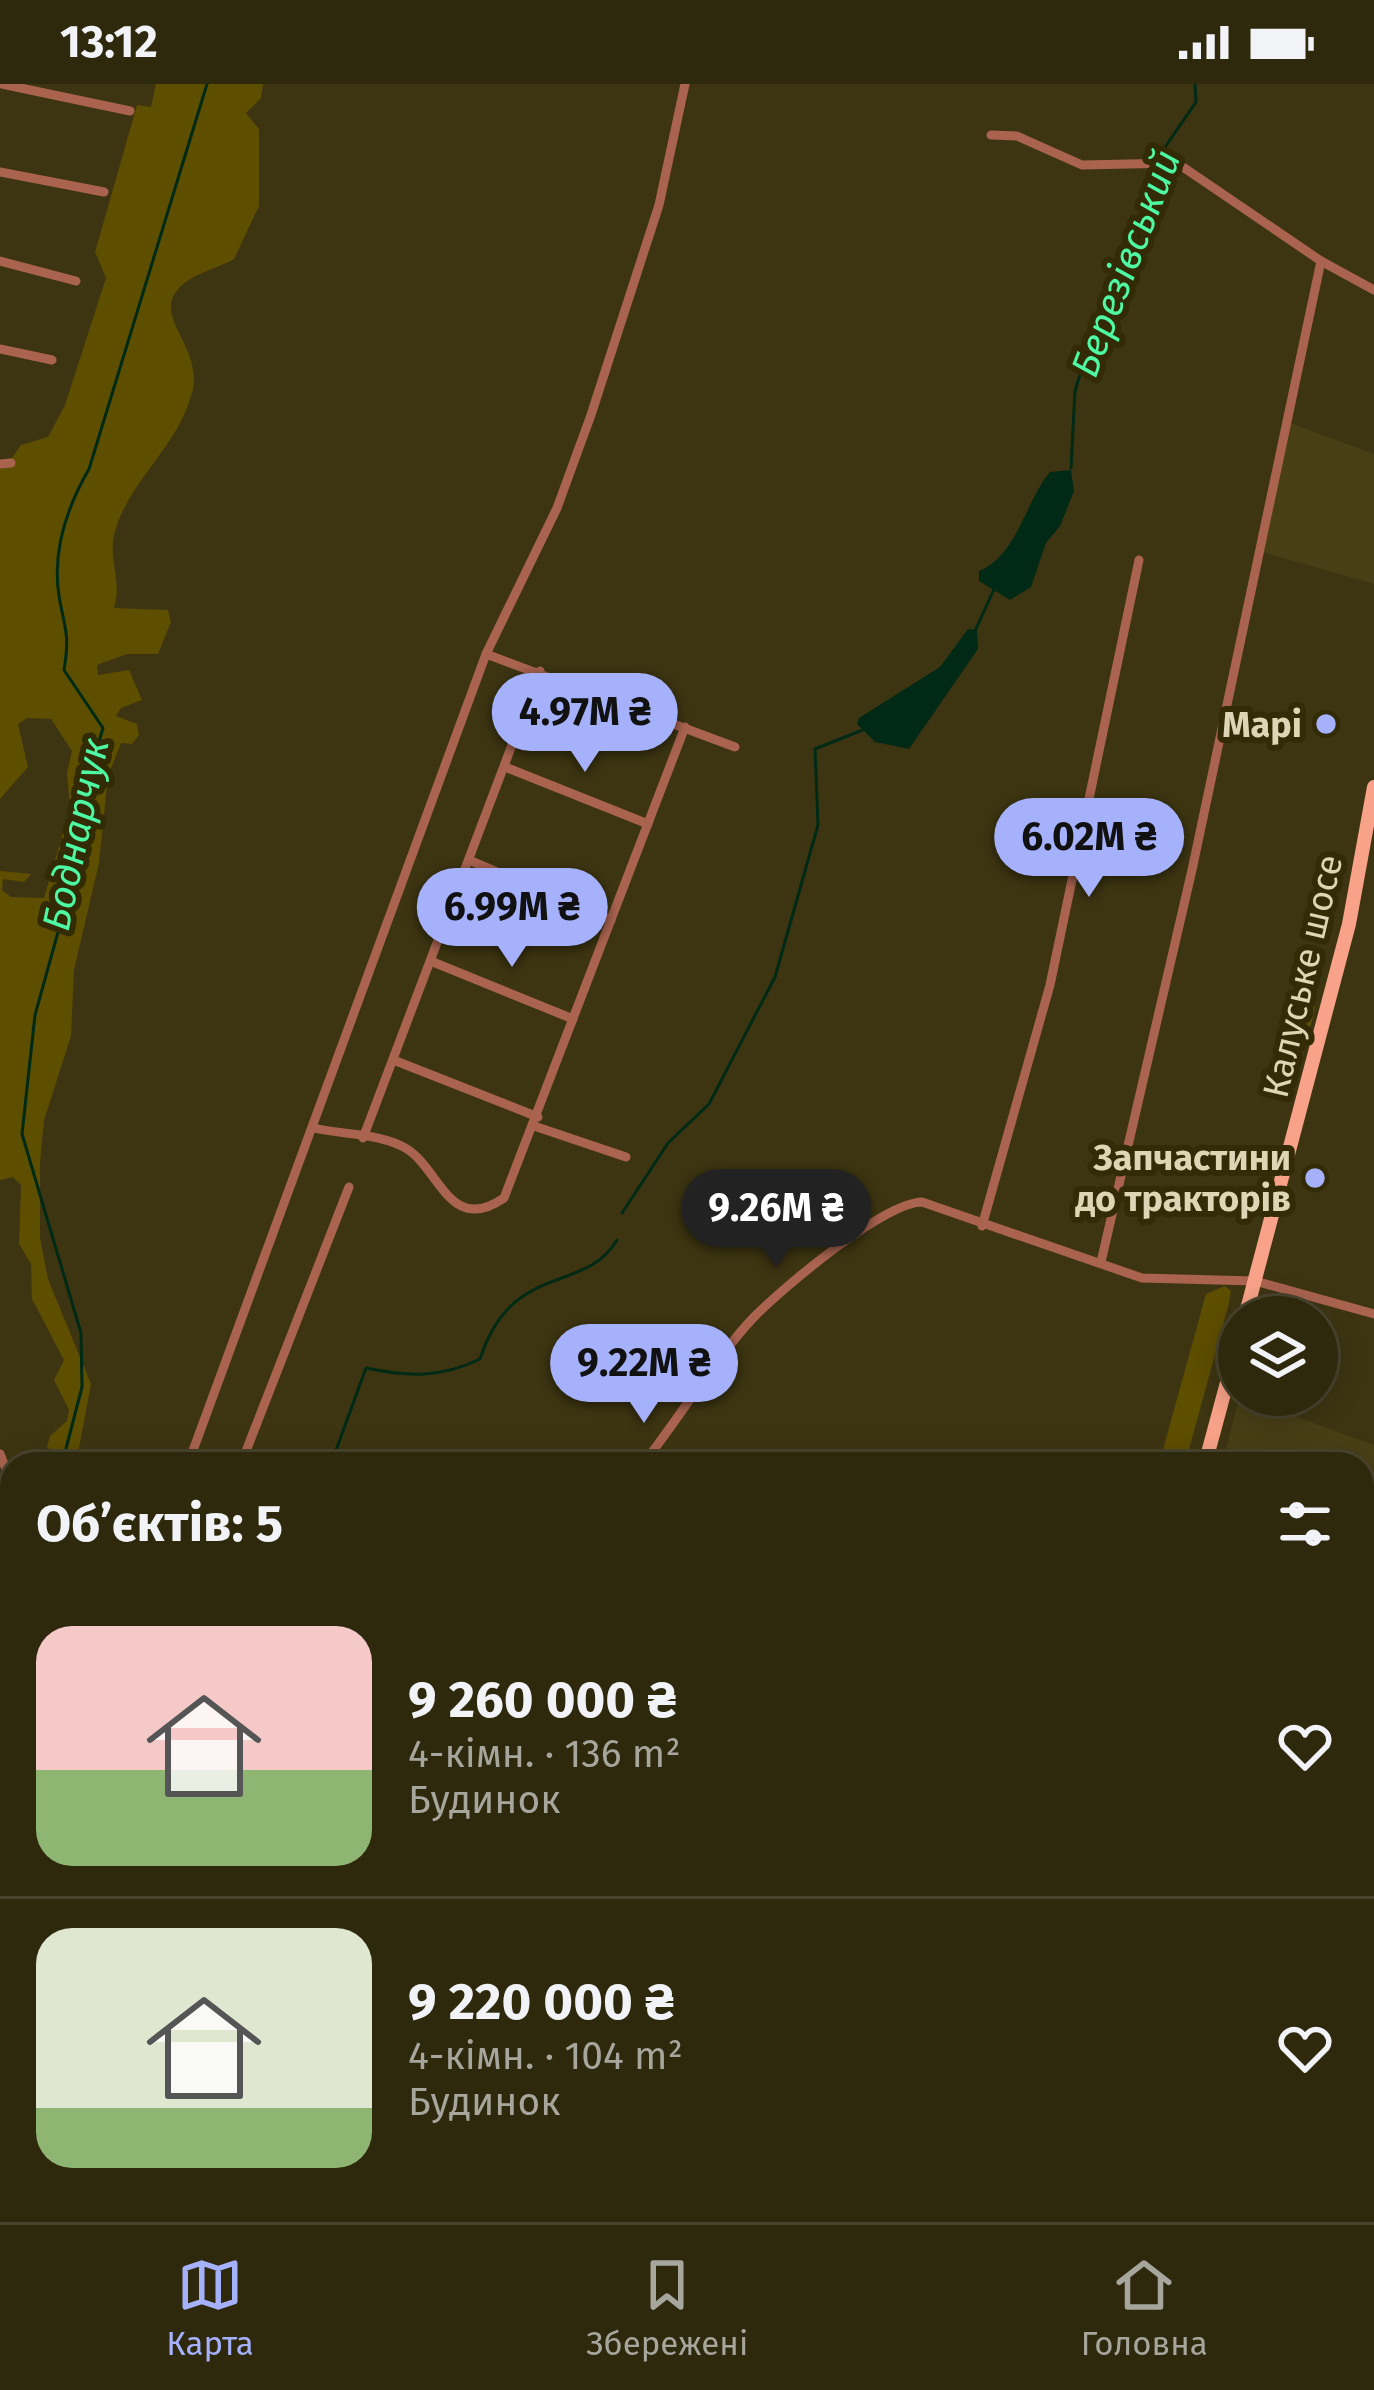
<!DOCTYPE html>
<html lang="uk">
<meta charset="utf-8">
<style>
:root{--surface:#2e280d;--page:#3a341b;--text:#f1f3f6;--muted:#a7a69d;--line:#49442e;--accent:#a6b1fc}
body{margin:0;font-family:"Fira Sans",sans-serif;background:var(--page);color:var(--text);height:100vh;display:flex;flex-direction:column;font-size:45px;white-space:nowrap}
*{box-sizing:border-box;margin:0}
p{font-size:39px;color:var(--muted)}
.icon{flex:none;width:66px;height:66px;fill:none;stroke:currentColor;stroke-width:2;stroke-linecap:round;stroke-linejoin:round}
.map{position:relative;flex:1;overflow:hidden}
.panel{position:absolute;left:0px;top:1368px;width:1374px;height:771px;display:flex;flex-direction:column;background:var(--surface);border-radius:36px 36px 0 0;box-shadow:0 6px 30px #0003,0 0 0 3px var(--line)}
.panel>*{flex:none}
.fabs{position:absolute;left:1218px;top:1212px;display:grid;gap:24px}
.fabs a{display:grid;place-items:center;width:120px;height:120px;border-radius:50%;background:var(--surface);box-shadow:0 6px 30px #0003,0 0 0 3px var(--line);font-size:60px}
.price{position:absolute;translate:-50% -102px;padding:0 27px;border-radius:42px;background:var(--accent);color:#111;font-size:39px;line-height:78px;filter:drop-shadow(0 3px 6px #0008)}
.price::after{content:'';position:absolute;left:50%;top:72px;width:36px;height:27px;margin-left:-18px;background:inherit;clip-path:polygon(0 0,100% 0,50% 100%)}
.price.active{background:#222;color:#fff}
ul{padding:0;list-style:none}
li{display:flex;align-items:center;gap:36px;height:300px;padding:0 36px}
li+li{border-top:3px solid var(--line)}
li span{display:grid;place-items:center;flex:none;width:336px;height:240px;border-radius:36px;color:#555}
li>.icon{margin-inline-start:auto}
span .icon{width:144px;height:144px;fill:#fffc;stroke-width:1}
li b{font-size:51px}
h2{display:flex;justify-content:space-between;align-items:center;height:144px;padding:0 36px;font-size:51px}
.status{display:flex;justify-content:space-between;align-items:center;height:84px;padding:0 60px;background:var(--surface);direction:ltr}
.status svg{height:33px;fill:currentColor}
.menu{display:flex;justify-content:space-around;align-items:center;height:168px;border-top:3px solid var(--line);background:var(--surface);font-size:33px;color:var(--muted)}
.menu a{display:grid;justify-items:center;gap:6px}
.menu .active{color:var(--accent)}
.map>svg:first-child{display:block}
</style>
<div class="status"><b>13:12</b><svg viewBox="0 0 49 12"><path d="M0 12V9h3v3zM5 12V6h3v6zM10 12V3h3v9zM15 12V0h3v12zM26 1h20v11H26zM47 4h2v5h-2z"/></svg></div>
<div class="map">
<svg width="1374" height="2138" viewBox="0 0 1374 2138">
<rect width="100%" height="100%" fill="#3d3511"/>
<g fill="#483f16">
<path d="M1290,339L1374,370V500L1262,468Z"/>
<path d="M1238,1319L1289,1330L1374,1361V1391L1362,1439V1380H1222Z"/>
</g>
<g fill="#5d4e00">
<path d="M156,0H263L261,14L246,29L259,45V122L234,175C213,187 185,190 173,213C161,238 203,268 192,309C178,362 132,394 116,444C106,474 123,494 114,524L168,526L171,538L158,570H127L97,581L98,591L129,586L142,616L121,624L116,632L137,640L139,651L132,660L121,659L108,692L99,779L74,886L71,952L44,1036L40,1079V1154L48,1195L91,1300L76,1380H55L56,1370L47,1363L50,1352L67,1337L69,1326L54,1296L64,1276L32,1215L31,1180L19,1160L21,1101L13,1093L0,1096V787L31,790L24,798L3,795L2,806L11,813L44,814L70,724L67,689L72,667L51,635L27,634L18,640L28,683L0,715V377L11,375L21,361L48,353L65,321L106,194L95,168L137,21L151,23Z"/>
<path d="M1305,895L1316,897C1317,918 1313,950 1297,963L1295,980L1287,985L1284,973Z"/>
<path d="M1225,1202L1231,1207L1229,1219L1185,1380H1159L1206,1210Z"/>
<path d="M0,1399L12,1424V1542L0,1537Z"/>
<path d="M0,1550L12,1553V1661L0,1655Z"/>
</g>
<g fill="#002a15">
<path d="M1071,386L1074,407L1060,442L1046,459L1031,503L1010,516L979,497V487C1017,472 1025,418 1050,388Z"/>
<path d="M968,545L977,546L978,565L909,665L875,658L857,640L859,634L940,583Z"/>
</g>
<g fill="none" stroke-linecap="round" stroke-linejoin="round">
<g stroke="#002a15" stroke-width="3">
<path d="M1071,384L1075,307L1101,221L1153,124L1163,66L1196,18L1195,0"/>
<path d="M974,549L995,503"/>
<path d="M622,1129L668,1059L709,1020L775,893L818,741L815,665L865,645"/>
<path d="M62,1380L82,1303L81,1249L22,1050L35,931L70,805L86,701L103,644L64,586C70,549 65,547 59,512C52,467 67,423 89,385L207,0"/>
<path d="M331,1380L366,1284C408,1293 441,1294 480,1275C512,1176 585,1211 617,1156"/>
<path d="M0,1417L12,1413"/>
</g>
<g stroke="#a9634f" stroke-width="9">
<path d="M2,0L130,27"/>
<path d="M991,51L1017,52L1082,81L1177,79L1321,177L1374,206"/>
<path d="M0,88L104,108"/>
<path d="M0,177L76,197"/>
<path d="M0,265L52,276"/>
<path d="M0,380L11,379"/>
<path d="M486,570L735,663"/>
<path d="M505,683L648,740"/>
<path d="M471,777L611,836"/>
<path d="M433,878L573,935"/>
<path d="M396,977L538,1033"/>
<path d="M534,1042L626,1073"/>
<path d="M314,1044C343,1051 381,1049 407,1065C440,1086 450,1151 504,1114L685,643"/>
<path d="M363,1054L540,587"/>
<path d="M982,1142L1050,901L1139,476"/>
<path d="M1101,1178L1192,786L1321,177"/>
<path d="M0,1370L12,1400"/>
<path d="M188,1380L486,570L557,424L591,331L659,121L685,0"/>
<path d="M241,1380L349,1103"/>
<path d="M643,1380C677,1337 719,1269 755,1232C784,1203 883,1119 922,1118L1142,1194L1255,1197L1374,1230"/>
<path d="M0,1731L12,1734"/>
<path d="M1362,1936L1374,1940"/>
<path d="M120,2127L124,2138"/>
<path d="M312,2127L318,2138"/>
<path d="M440,2127L446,2138"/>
<path d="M538,2127L542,2138"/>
<path d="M628,2127L632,2138"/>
<path d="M1240,2127L1263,2138"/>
<path d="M678,2138L681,2127"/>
<path d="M783,2138L787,2127"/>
</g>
<g stroke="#f8a289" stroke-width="14">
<path d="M1245,1233L1349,840L1374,703"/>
<path d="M1205,1380L1239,1254"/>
<path d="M995,2138L998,2127"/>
</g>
</g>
<g fill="#a6b1fc" stroke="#332b05" stroke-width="4.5">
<circle cx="1326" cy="640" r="12"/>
<circle cx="1315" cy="1094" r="12"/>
</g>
<g text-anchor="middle" stroke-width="12" stroke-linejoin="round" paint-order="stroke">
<g font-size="36" font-weight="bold" fill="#ddd5b4" stroke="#332b05" text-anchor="end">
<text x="1302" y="653">Марі</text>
<text x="1291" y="1086">Запчастини<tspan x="1291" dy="41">до тракторів</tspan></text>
</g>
<g font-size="36" fill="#ddd5b4" stroke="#332b05">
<text transform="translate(1302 892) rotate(-77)" y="13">Калуське шосе</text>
</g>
<g font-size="39" font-style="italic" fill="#4ef9a4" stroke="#332b05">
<text transform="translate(1125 179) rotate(-69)" y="14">Березівський</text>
<text transform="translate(75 750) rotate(-78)" y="14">Боднарчук</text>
</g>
</g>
</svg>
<div class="fabs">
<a><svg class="icon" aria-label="layers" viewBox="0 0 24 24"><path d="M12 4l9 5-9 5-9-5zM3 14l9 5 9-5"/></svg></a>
</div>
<b class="price" style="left:585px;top:691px">4.97M ₴</b>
<b class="price" style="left:1089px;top:816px">6.02M ₴</b>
<b class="price" style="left:512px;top:886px">6.99M ₴</b>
<b class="price active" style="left:776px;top:1187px">9.26M ₴</b>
<b class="price" style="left:644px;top:1342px">9.22M ₴</b>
<section class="panel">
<h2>Об’єктів: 5<svg class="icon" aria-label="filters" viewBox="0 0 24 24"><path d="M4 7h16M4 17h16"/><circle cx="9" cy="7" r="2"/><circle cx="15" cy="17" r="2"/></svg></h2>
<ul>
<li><span style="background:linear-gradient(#f6c9c9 60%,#8fb573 0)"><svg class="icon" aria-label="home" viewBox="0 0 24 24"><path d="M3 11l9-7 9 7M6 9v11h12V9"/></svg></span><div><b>9 260 000 ₴</b><p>4-кімн. · 136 m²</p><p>Будинок</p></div><svg class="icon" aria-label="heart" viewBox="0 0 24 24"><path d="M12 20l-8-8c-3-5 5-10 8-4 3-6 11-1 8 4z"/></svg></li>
<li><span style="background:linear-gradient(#dfe7d0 75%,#8fb573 0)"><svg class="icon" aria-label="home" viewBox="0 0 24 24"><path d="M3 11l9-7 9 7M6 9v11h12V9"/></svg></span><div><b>9 220 000 ₴</b><p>4-кімн. · 104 m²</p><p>Будинок</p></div><svg class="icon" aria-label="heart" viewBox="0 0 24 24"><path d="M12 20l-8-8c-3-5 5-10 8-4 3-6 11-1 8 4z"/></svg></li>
</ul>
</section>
</div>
<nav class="menu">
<a class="active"><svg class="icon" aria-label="map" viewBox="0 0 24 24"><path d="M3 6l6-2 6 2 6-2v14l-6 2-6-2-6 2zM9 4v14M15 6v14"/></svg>Карта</a>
<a><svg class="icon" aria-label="saved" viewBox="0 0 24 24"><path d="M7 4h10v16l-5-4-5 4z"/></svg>Збережені</a>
<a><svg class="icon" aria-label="home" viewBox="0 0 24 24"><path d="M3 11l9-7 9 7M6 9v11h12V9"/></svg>Головна</a>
</nav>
